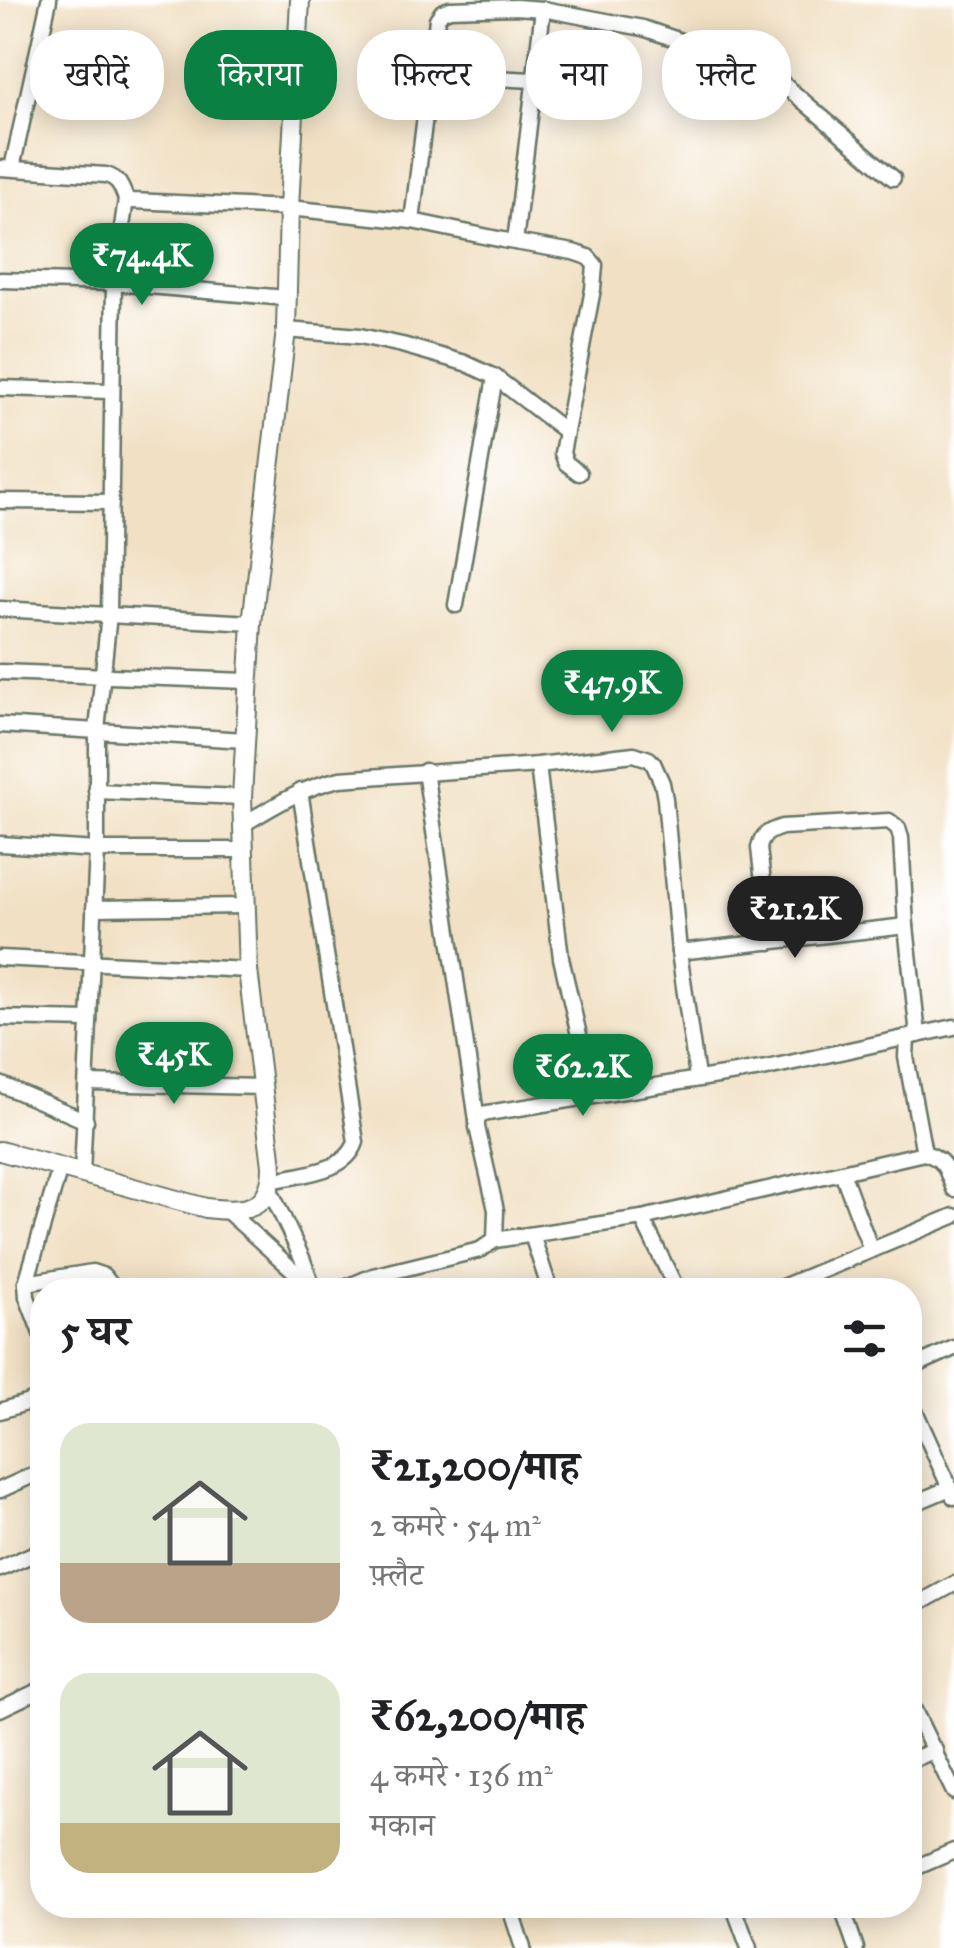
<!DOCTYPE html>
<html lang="hi">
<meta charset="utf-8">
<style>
:root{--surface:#fff;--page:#f6f6f6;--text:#202124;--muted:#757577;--accent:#0b8043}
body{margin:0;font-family:"IM FELL Great Primer","Noto Serif Devanagari",serif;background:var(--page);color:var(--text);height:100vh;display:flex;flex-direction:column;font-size:38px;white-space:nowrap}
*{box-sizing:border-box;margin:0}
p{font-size:32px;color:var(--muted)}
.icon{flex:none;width:55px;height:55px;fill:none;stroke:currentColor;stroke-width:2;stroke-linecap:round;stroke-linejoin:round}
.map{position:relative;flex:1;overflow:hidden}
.drawer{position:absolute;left:30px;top:1278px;width:892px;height:640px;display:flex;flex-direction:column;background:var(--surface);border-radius:40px;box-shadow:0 5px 25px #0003}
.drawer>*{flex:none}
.banner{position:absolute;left:30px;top:30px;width:895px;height:90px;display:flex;gap:20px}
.price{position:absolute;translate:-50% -85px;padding:0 22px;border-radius:35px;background:var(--accent);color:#fff;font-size:32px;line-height:65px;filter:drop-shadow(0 2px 5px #0008)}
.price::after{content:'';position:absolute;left:50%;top:60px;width:30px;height:22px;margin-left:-15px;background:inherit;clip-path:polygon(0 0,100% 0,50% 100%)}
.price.on{background:#222;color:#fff}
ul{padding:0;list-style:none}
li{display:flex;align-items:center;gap:30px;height:250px;padding:0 30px}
li span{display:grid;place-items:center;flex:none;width:280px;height:200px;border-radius:30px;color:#555}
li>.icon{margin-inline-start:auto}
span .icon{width:120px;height:120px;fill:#fffc;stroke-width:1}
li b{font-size:42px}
h2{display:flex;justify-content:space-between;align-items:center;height:120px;padding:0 30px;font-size:42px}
.pill{padding:0 35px;border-radius:40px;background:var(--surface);box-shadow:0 5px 25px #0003;font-size:35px;line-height:90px}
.pill.on{background:var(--accent);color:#fff}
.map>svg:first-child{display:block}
</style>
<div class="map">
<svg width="954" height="1948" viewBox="0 0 954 1948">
<rect width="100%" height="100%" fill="#fff"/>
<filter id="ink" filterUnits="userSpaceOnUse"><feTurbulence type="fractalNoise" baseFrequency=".01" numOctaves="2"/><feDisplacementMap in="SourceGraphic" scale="20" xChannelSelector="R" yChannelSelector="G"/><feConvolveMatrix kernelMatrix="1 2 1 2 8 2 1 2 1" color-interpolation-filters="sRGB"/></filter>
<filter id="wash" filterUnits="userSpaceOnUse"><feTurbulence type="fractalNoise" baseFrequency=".0048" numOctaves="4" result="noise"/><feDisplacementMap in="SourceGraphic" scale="40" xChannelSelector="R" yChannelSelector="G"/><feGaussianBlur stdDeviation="2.25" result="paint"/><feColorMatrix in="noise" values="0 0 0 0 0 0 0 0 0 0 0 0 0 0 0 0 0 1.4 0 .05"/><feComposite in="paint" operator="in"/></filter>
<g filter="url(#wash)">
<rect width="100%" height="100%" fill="#f1e0c3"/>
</g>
<g filter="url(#ink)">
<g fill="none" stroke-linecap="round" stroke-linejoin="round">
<defs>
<g id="minor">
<path d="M430,75L535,80"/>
<path d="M0,168L106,175C119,179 121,186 126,199L132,201L289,208L412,221L503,240L573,252L588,257L595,265L593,289L562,453L566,463L579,473"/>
<path d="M12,168L49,0"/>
<path d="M412,221L437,19L442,12L450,9L516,7L543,9L643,28L748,64L782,83L893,178"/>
<path d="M515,242L543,9"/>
<path d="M0,280L114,283L286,298"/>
<path d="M286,330L360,336L402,345L465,363L495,377L565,431"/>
<path d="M0,388L111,391"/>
<path d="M0,501L111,502"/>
<path d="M456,605L495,377"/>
<path d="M0,609L252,623"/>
<path d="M0,672L247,681"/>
<path d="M0,725L245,740"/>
<path d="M538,765L561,958L593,1095"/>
<path d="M425,771L477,1120"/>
<path d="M96,791L242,797"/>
<path d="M242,825C274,806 303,787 340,779L538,765L634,754L649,759L653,763L662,783L665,799L679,952L697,1077"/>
<path d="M0,844L97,850H243"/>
<path d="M94,908L246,906"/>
<path d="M770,942L759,848C762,834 769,831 782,827L889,821L898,828L901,838L906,926L918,1035"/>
<path d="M679,952L906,926"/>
<path d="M0,958L248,970"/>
<path d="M0,1018L89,1020"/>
<path d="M907,1038L906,1057L924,1153"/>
<path d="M87,1083L262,1087"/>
<path d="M0,1084L86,1121"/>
<path d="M842,1172L871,1250"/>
<path d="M82,1174L97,850V730L109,614L114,283L126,199"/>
<path d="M272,1181C300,1174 346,1173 356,1142L300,791"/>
<path d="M270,1190L302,1258L312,1285"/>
<path d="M226,1210L313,1288"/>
<path d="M642,1218L924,1153C946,1159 946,1170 954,1189"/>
<path d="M532,1235L550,1290"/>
<path d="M495,1240L642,1218L677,1290"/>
<path d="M26,1283L92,1272L104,1276L115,1290"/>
<path d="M340,1290L373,1276L480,1250L495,1240L496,1210L477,1127V1120L482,1114L767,1068L954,1027"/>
<path d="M775,1290L954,1216"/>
<path d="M42,1336L27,1297L26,1283L60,1168"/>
<path d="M910,1368L954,1348"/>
<path d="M910,1400L954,1497"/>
<path d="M0,1411L42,1398"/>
<path d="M0,1490L42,1471"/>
<path d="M910,1505L950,1488"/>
<path d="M0,1569L42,1550"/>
<path d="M910,1608L954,1584"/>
<path d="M910,1702L954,1792"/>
<path d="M0,1709L42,1689"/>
<path d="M910,1761L935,1750"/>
<path d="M910,1870L954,1851"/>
<path d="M509,1905L523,1948"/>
<path d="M733,1905L749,1948"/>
<path d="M841,1905L856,1948"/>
</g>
<path id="tertiary" d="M0,1151L206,1208C244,1213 272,1211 272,1166L248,970L242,797L252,623L286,330L289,208L300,0"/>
</defs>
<use href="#minor" stroke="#687666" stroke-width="19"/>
<use href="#tertiary" stroke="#687666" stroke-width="22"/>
<use href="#minor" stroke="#fff" stroke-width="14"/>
<use href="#tertiary" stroke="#fff" stroke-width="18"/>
</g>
</g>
</svg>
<b class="price" style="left:142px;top:308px">₹74.4K</b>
<b class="price" style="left:612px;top:735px">₹47.9K</b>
<b class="price on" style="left:795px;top:961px">₹21.2K</b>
<b class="price" style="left:174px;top:1107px">₹45K</b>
<b class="price" style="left:583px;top:1119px">₹62.2K</b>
<div class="banner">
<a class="pill">खरीदें</a>
<a class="pill on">किराया</a>
<a class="pill">फ़िल्टर</a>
<a class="pill">नया</a>
<a class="pill">फ़्लैट</a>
</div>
<section class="drawer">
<h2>5 घर<svg class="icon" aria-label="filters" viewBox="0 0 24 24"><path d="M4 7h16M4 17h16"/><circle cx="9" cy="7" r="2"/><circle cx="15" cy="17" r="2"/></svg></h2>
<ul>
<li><span style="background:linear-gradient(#dfe7d0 70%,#b9a48a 0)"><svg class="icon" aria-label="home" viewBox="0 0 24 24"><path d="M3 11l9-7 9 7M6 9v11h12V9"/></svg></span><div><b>₹21,200/माह</b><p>2 कमरे · 54 m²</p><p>फ़्लैट</p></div></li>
<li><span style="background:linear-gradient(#dfe7d0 75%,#c2b280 0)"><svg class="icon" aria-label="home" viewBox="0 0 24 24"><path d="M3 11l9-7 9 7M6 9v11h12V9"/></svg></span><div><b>₹62,200/माह</b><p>4 कमरे · 136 m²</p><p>मकान</p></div></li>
</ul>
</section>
</div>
